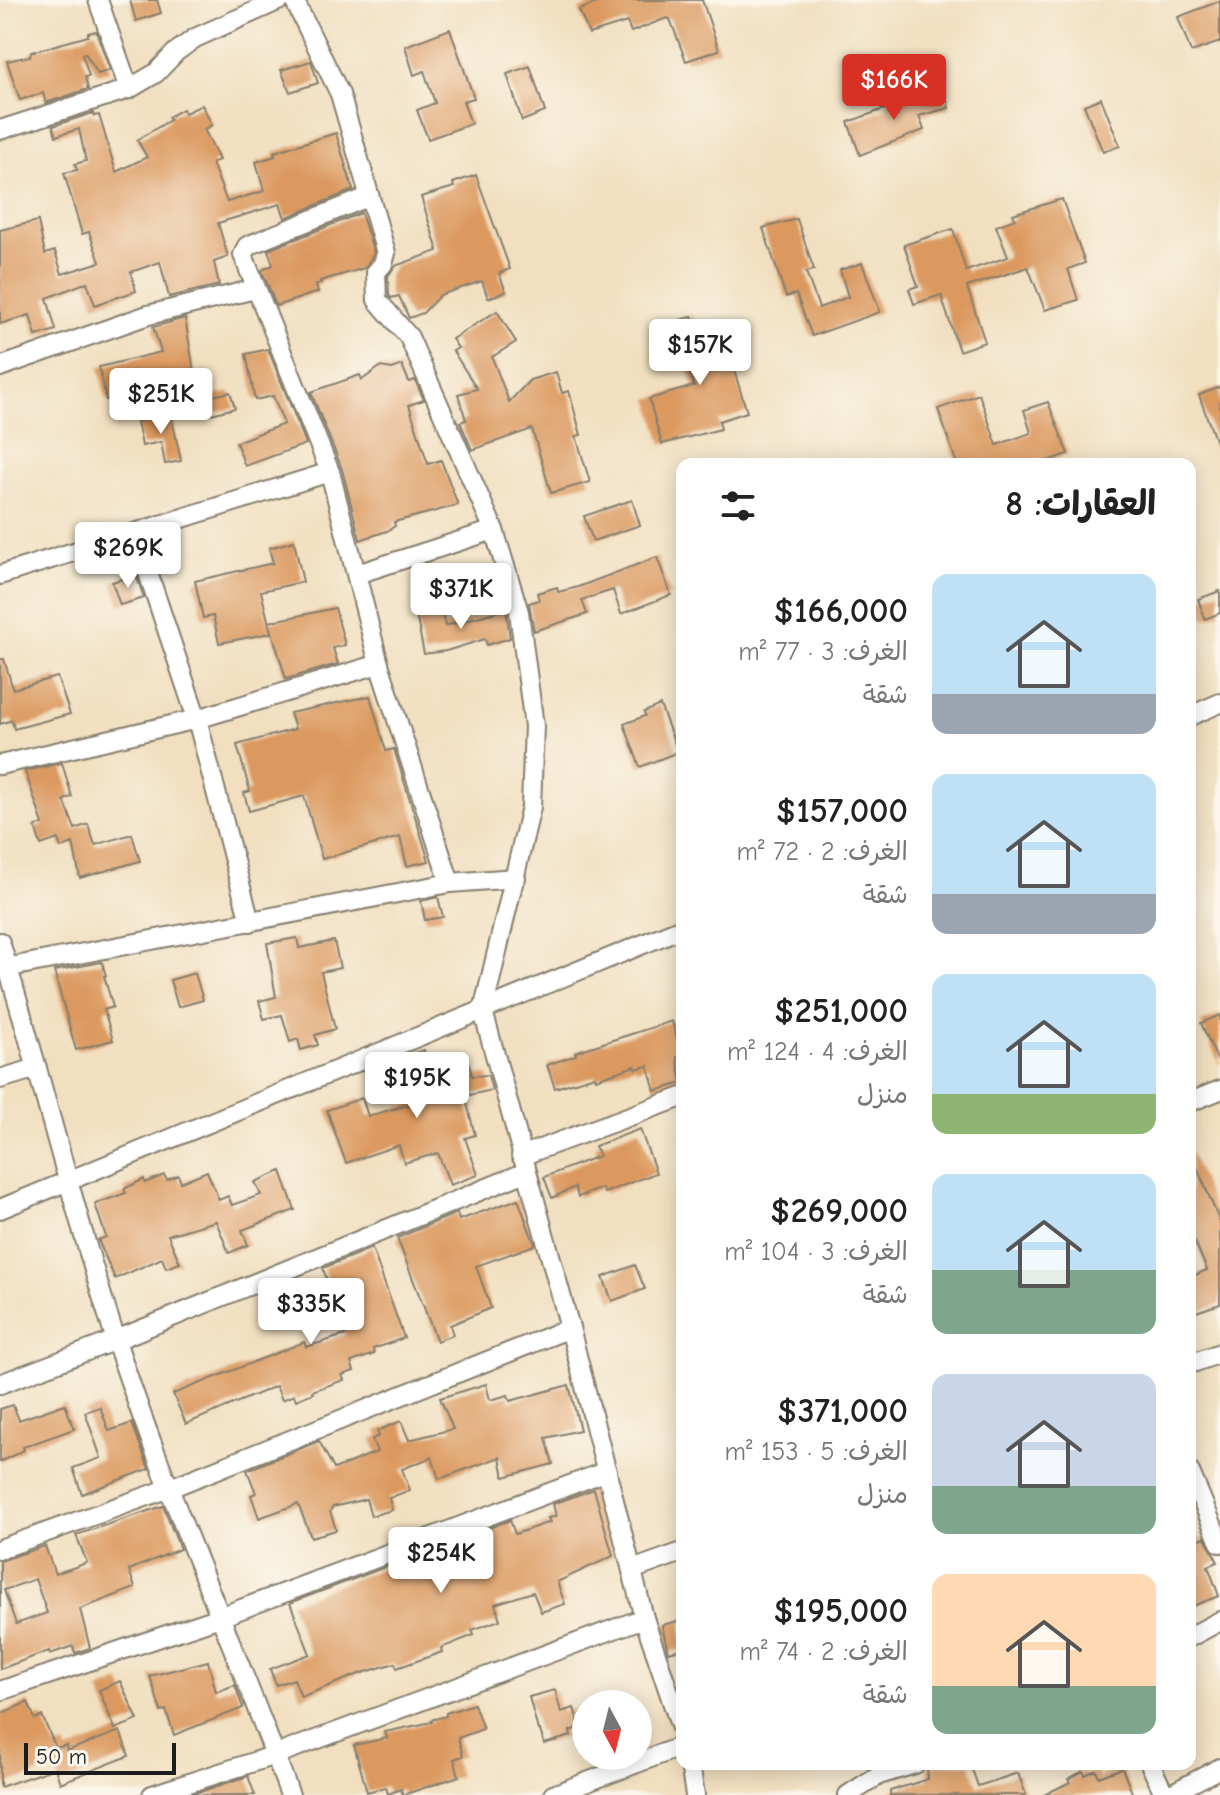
<!DOCTYPE html>
<html lang="ar">
<meta charset="utf-8">
<style>
:root{--surface:#fff;--page:#f2f2f2;--text:#222;--muted:#767676;--accent:#d93025}
body{margin:0;font-family:"Comic Neue","Playpen Sans Arabic",sans-serif;background:var(--page);color:var(--text);direction:rtl;height:100vh;display:flex;flex-direction:column;font-size:30px;white-space:nowrap}
*{box-sizing:border-box;margin:0}
p{font-size:26px;color:var(--muted)}
.icon{flex:none;width:44px;height:44px;fill:none;stroke:currentColor;stroke-width:2;stroke-linecap:round;stroke-linejoin:round}
.map{position:relative;flex:1;overflow:hidden;direction:ltr}
.drawer{position:absolute;left:676px;top:458px;width:520px;height:1312px;display:flex;flex-direction:column;background:var(--surface);border-radius:16px;box-shadow:0 4px 20px #0003;direction:rtl}
.drawer>*{flex:none}
.needle{width:52px;rotate:173deg}
.buttons{position:absolute;left:572px;top:1690px;display:grid;gap:16px}
.buttons a{display:grid;place-items:center;width:80px;height:80px;border-radius:50%;background:var(--surface);box-shadow:0 4px 20px #0003;font-size:40px}
.scale{position:absolute;left:24px;bottom:20px;width:152px;box-sizing:border-box;padding-left:8px;border:4px solid #1c1c1c;border-top:0;font-size:22px;line-height:28px;white-space:nowrap;color:#1c1c1c;-webkit-text-stroke:6px #fbf7ec;paint-order:stroke}
.price{position:absolute;translate:-50% -68px;padding:0 18px;border-radius:8px;background:#fff;color:#222;font-size:26px;line-height:52px;filter:drop-shadow(0 2px 4px #0008)}
.price::after{content:'';position:absolute;left:50%;top:48px;width:24px;height:18px;margin-left:-12px;background:inherit;clip-path:polygon(0 0,100% 0,50% 100%)}
.price.active{background:var(--accent);color:#fff}
ul{padding:0;list-style:none}
li{display:flex;align-items:center;gap:24px;height:200px;padding:0 40px}
li span{display:grid;place-items:center;flex:none;width:224px;height:160px;border-radius:16px;color:#555}
li>.icon{margin-inline-start:auto}
span .icon{width:96px;height:96px;fill:#fffc;stroke-width:1}
li b{font-size:34px}
h2{display:flex;justify-content:space-between;align-items:center;height:96px;padding:0 40px;font-size:34px}
.map>svg:first-child{display:block}
</style>
<div class="map">
<svg width="1220" height="1795" viewBox="0 0 1220 1795">
<rect width="100%" height="100%" fill="#fbf7ec"/>
<filter id="ink" filterUnits="userSpaceOnUse"><feTurbulence type="fractalNoise" baseFrequency=".0125" numOctaves="2"/><feDisplacementMap in="SourceGraphic" scale="16" xChannelSelector="R" yChannelSelector="G"/><feConvolveMatrix kernelMatrix="1 2 1 2 8 2 1 2 1" color-interpolation-filters="sRGB"/></filter>
<filter id="wash" filterUnits="userSpaceOnUse"><feTurbulence type="fractalNoise" baseFrequency=".006" numOctaves="4" result="noise"/><feDisplacementMap in="SourceGraphic" scale="32" xChannelSelector="R" yChannelSelector="G"/><feGaussianBlur stdDeviation="1.8" result="paint"/><feColorMatrix in="noise" values="0 0 0 0 0 0 0 0 0 0 0 0 0 0 0 0 0 1.4 0 .05"/><feComposite in="paint" operator="in"/></filter>
<g filter="url(#wash)">
<rect width="100%" height="100%" fill="#f1dfc0"/>
<g id="blocks">
<g fill="#db995f" fill-rule="evenodd">
<path d="M130,0H157L161,13L136,21Z"/>
<path d="M596,0H702L719,50L686,61L670,19L667,18L631,32L627,22L589,34L579,10L597,3Z"/>
<path d="M1220,1V42L1191,52L1178,17Z"/>
<path d="M450,29L474,98L463,101L471,124L428,139L417,110L435,103L424,71L414,75L405,46Z"/>
<path d="M96,31L110,70L98,74L85,53L82,54L89,76L85,77L88,89L46,103L43,93L20,100L7,61L30,56L31,52L88,36V33Z"/>
<path d="M311,61L318,83L290,92L281,70Z"/>
<path d="M530,66L545,112L522,121L507,74Z"/>
<path d="M945,93L949,108L919,116L924,130L860,155L848,122L887,108L886,104L911,95L913,102Z"/>
<path d="M1101,98L1120,146L1103,152L1084,105Z"/>
<path d="M202,105L212,125L204,129L219,160L212,163L227,202L264,191L256,162L275,156L274,152L336,133L353,190L285,218L280,204L218,223L228,257L214,262L219,285L169,297L160,262L131,272L136,291L95,305L87,282L47,298L56,330L36,336L30,315L0,324V230L38,221L45,254L55,251L62,274L100,262L89,232L82,234L64,173L77,170L75,164L86,161L79,129L56,136L53,126L93,113L94,116L99,115L116,172L147,157L137,140L170,120L168,117L183,109L185,113Z"/>
<path d="M476,175L510,269L499,273L506,292L488,298L482,281L440,295L423,313L409,318L399,296L391,298L389,295L388,276L395,266L438,251L421,197L454,187L453,183Z"/>
<path d="M1062,199L1085,263L1068,269L1078,300L1045,310L1028,267L967,287L985,342L959,351L941,295L914,304L909,289L918,286L904,245L953,229L966,271L1008,257L996,226L1015,219L1013,214Z"/>
<path d="M361,213L374,253L365,268L320,281L321,283L316,285L318,292L276,306L262,270L273,265L268,250Z"/>
<path d="M797,219L814,270L806,272L819,308L848,297L840,270L862,263L880,312L812,336L796,294L786,297L763,228Z"/>
<path d="M497,311L516,342L492,357L509,402L530,380L556,372L562,393L569,391L581,435L576,436L590,482L551,493L532,429L472,450L460,422L466,420L458,394L477,389L453,351L458,348L452,339Z"/>
<path d="M692,316L698,335L723,327L736,366L733,367L747,412L719,421L721,429L662,444L649,399L694,386L672,323Z"/>
<path d="M185,318L195,377L138,387L140,393L106,400L99,367L161,352L153,327Z"/>
<path d="M268,349L306,444L245,466L236,442L284,424L273,396L255,400L246,354Z"/>
<path d="M402,365L409,382L415,380L424,400L409,405L428,464L441,460L458,505L394,522L395,526L387,531L360,540L342,469L311,392L360,375L362,380L380,367L392,369Z"/>
<path d="M1220,387V448H1218L1199,395Z"/>
<path d="M230,392L235,408L203,416L200,399Z"/>
<path d="M979,394L997,445L1031,433L1024,410L1048,402L1068,454L1039,464H957L938,409Z"/>
<path d="M171,414L181,461L165,464L161,442L142,446L137,421Z"/>
<path d="M632,500L640,525L593,541L584,516Z"/>
<path d="M294,541L303,582L261,591L271,633L219,643L213,616L203,618L195,581L273,563L269,548Z"/>
<path d="M657,557L671,595L621,614L613,590L582,600L587,614L534,631L529,603L539,600L537,593L557,587L558,592L578,587Z"/>
<path d="M136,575L144,598L120,605L112,582Z"/>
<path d="M1220,591V613L1205,619L1198,599Z"/>
<path d="M335,608L345,645L333,648L338,664L286,679L269,622Z"/>
<path d="M441,609L445,626L506,609L510,638L487,645L485,639L446,651L424,654L416,614Z"/>
<path d="M0,659H4L13,689L57,677L70,714L14,729L12,720L0,724Z"/>
<path d="M370,696L386,751L394,749L429,861L407,866L400,837L322,859L304,796L249,811L244,793L250,791L237,745L295,729L290,713Z"/>
<path d="M660,705L678,752L640,767L624,724L645,716L644,712Z"/>
<path d="M62,763L72,797L64,800L75,829L88,824L95,845L132,834L140,861L80,878L73,843L61,848L58,839L41,845L35,827L43,824L25,771Z"/>
<path d="M438,897L443,917L425,920L421,901Z"/>
<path d="M297,938L299,948L334,941L340,968L321,972L335,1029L315,1035L318,1045L301,1050L298,1039L290,1042L282,1015L264,1019L259,1001L276,997L267,943Z"/>
<path d="M102,962L106,976H104L113,1007L104,1010L113,1040L76,1050L54,971Z"/>
<path d="M195,973L203,1000L178,1007L170,980Z"/>
<path d="M1220,1015V1066L1201,1023Z"/>
<path d="M672,1021L682,1056L677,1057L682,1083L655,1091L648,1066L636,1069L635,1066L596,1079L595,1076L555,1088L547,1065L576,1055L575,1052Z"/>
<path d="M424,1050L430,1074L469,1064L472,1076L488,1075L492,1090L465,1096L475,1135L465,1138L478,1175L450,1185L438,1153L404,1163L399,1145L346,1163L327,1110L362,1098L368,1116L412,1104L399,1058Z"/>
<path d="M640,1129L656,1173L604,1193L602,1188L578,1197L575,1187L552,1198L544,1177L599,1156L595,1146Z"/>
<path d="M1190,1151L1220,1222V1304L1190,1314V1277L1207,1270L1190,1230Z"/>
<path d="M207,1171L219,1200L228,1196L232,1205L261,1195L255,1182L281,1171L295,1210L242,1230L248,1245L229,1253L216,1221L168,1235L180,1263L166,1268L162,1258L115,1279L98,1240L106,1237L95,1204L126,1193L124,1189L144,1179L145,1183L164,1175L167,1180L178,1175L181,1182Z"/>
<path d="M518,1199L535,1245L476,1266L491,1308L450,1325L453,1335L437,1341L397,1238L457,1213L459,1220Z"/>
<path d="M372,1248L404,1338L373,1349L374,1354L351,1362L354,1371L342,1375L344,1380L312,1391L313,1393L296,1400L294,1395L282,1400L276,1386L186,1424L173,1394L304,1342L306,1347L345,1335L323,1268Z"/>
<path d="M635,1265L645,1289L612,1301L603,1277Z"/>
<path d="M486,1384L490,1400L508,1395L510,1401L569,1385L580,1430L546,1438L553,1464L504,1477L500,1457L439,1479L432,1457L402,1469L410,1490L389,1498L392,1510L371,1516L366,1499L333,1507L330,1511L336,1530L311,1537L298,1504L259,1518L251,1495L256,1493L247,1470L319,1441L334,1469L377,1452L372,1439L379,1436L377,1431L401,1421L409,1440L453,1429L440,1398Z"/>
<path d="M65,1404L74,1429L23,1447L24,1450L0,1462V1409L13,1405L19,1420Z"/>
<path d="M100,1407L109,1431L132,1423L149,1469L82,1494L73,1468L101,1458L85,1412Z"/>
<path d="M594,1489L613,1556L557,1582L565,1604L541,1612L533,1592L495,1604L500,1620L472,1630L474,1635L441,1648L442,1652L397,1668L395,1663L359,1674L301,1697L294,1679L276,1685L270,1669L310,1654L290,1603L510,1520L515,1534L550,1522L548,1518L556,1516L553,1504Z"/>
<path d="M163,1506L180,1549L129,1570L135,1588L80,1609L90,1648L75,1653L73,1646L50,1654L49,1651L0,1669V1561L45,1546L55,1574L87,1563L76,1535ZM35,1579L47,1613L16,1624L4,1590Z"/>
<path d="M1205,1537L1218,1562L1208,1566L1219,1596L1190,1607V1543Z"/>
<path d="M682,1620V1649L668,1652L662,1625Z"/>
<path d="M208,1661L216,1692L235,1685L243,1708L174,1735L166,1710L161,1712L150,1676Z"/>
<path d="M120,1681L138,1720L115,1729L99,1690Z"/>
<path d="M555,1690L561,1712L574,1708L580,1727L570,1731L571,1736L544,1744L540,1730H538L529,1697Z"/>
<path d="M28,1702L35,1719L42,1716L56,1748L66,1745L67,1751L120,1731L129,1756L60,1783L55,1768L0,1787V1714Z"/>
<path d="M474,1704L483,1729L458,1738L463,1756L454,1759L459,1776L403,1795L401,1789L388,1794L386,1787L367,1792L354,1745L387,1738L385,1732L432,1722L431,1720L446,1716V1713Z"/>
<path d="M940,1764H970L978,1786L1018,1773L1026,1795H890V1791L928,1779L927,1767Z"/>
<path d="M1122,1768L1133,1795H1044L1070,1782L1068,1779L1083,1771L1085,1775L1096,1770L1099,1777Z"/>
<path d="M248,1776L255,1795H194L193,1794Z"/>
</g>
</g>
</g>
<g filter="url(#ink)">
<use href="#blocks" fill-opacity="0" stroke="#867e6e" stroke-width="2"/>
<g fill="none" stroke-linecap="round" stroke-linejoin="round">
<defs>
<g id="minor">
<path d="M98,0L129,89"/>
<path d="M294,0L340,94L386,253L383,264L376,272L377,300L409,337L494,530L519,612L534,726L531,807L483,1011L570,1328L644,1618L682,1731"/>
<path d="M0,130L129,89L156,73L176,52L195,38L280,0"/>
<path d="M368,197L247,246L243,255L330,472L379,664L450,883"/>
<path d="M0,367L148,315L255,289"/>
<path d="M135,534L197,719L379,664"/>
<path d="M357,574L494,530"/>
<path d="M0,575L330,472"/>
<path d="M1190,716L1220,703"/>
<path d="M0,765L197,719L250,922"/>
<path d="M0,942C41,1073 72,1207 115,1337C165,1493 234,1642 290,1795"/>
<path d="M0,969L450,883L516,878"/>
<path d="M0,1079L37,1068"/>
<path d="M1190,1102L1220,1090"/>
<path d="M521,1156L682,1097"/>
<path d="M0,1209L682,928"/>
<path d="M1190,1364L1220,1353"/>
<path d="M0,1384L116,1340L526,1172"/>
<path d="M1190,1472L1220,1543"/>
<path d="M0,1549L170,1488L570,1328"/>
<path d="M632,1570L682,1552"/>
<path d="M1190,1637L1220,1621"/>
<path d="M0,1691L220,1617L607,1471"/>
<path d="M690,1764L695,1795"/>
<path d="M1150,1764L1165,1795"/>
<path d="M152,1795L275,1755L644,1618"/>
<path d="M553,1795L682,1746"/>
<path d="M848,1795L879,1775L915,1764"/>
<path d="M1169,1795L1220,1768"/>
</g>
</defs>
<use href="#minor" stroke="#867e6e" stroke-width="22"/>
<use href="#minor" stroke="#fff" stroke-width="18"/>
</g>
</g>
</svg>
<div class="buttons">
<a><svg class="needle" viewBox="-14 -14 28 28"><path d="M0-13l5 13h-10z" fill="#e53935"/><path d="M0 13l5-13h-10z" fill="#767676"/></svg></a>
</div>
<div class="scale">50 m</div>
<b class="price active" style="left:894px;top:122px">$166K</b>
<b class="price" style="left:700px;top:387px">$157K</b>
<b class="price" style="left:161px;top:436px">$251K</b>
<b class="price" style="left:128px;top:590px">$269K</b>
<b class="price" style="left:461px;top:631px">$371K</b>
<b class="price" style="left:417px;top:1120px">$195K</b>
<b class="price" style="left:311px;top:1346px">$335K</b>
<b class="price" style="left:441px;top:1595px">$254K</b>
<section class="drawer">
<h2>العقارات: 8<svg class="icon" aria-label="filters" viewBox="0 0 24 24"><path d="M4 7h16M4 17h16"/><circle cx="9" cy="7" r="2"/><circle cx="15" cy="17" r="2"/></svg></h2>
<ul>
<li><span style="background:linear-gradient(#bfe0f5 75%,#9aa5b1 0)"><svg class="icon" aria-label="home" viewBox="0 0 24 24"><path d="M3 11l9-7 9 7M6 9v11h12V9"/></svg></span><div><b>$166,000</b><p>الغرف: 3 · 77 m²</p><p>شقة</p></div></li>
<li><span style="background:linear-gradient(#bfe0f5 75%,#9aa5b1 0)"><svg class="icon" aria-label="home" viewBox="0 0 24 24"><path d="M3 11l9-7 9 7M6 9v11h12V9"/></svg></span><div><b>$157,000</b><p>الغرف: 2 · 72 m²</p><p>شقة</p></div></li>
<li><span style="background:linear-gradient(#bfe0f5 75%,#8fb573 0)"><svg class="icon" aria-label="home" viewBox="0 0 24 24"><path d="M3 11l9-7 9 7M6 9v11h12V9"/></svg></span><div><b>$251,000</b><p>الغرف: 4 · 124 m²</p><p>منزل</p></div></li>
<li><span style="background:linear-gradient(#bfe0f5 60%,#7fa58c 0)"><svg class="icon" aria-label="home" viewBox="0 0 24 24"><path d="M3 11l9-7 9 7M6 9v11h12V9"/></svg></span><div><b>$269,000</b><p>الغرف: 3 · 104 m²</p><p>شقة</p></div></li>
<li><span style="background:linear-gradient(#c9d6e8 70%,#7fa58c 0)"><svg class="icon" aria-label="home" viewBox="0 0 24 24"><path d="M3 11l9-7 9 7M6 9v11h12V9"/></svg></span><div><b>$371,000</b><p>الغرف: 5 · 153 m²</p><p>منزل</p></div></li>
<li><span style="background:linear-gradient(#ffd9b3 70%,#7fa58c 0)"><svg class="icon" aria-label="home" viewBox="0 0 24 24"><path d="M3 11l9-7 9 7M6 9v11h12V9"/></svg></span><div><b>$195,000</b><p>الغرف: 2 · 74 m²</p><p>شقة</p></div></li>
</ul>
</section>
</div>
